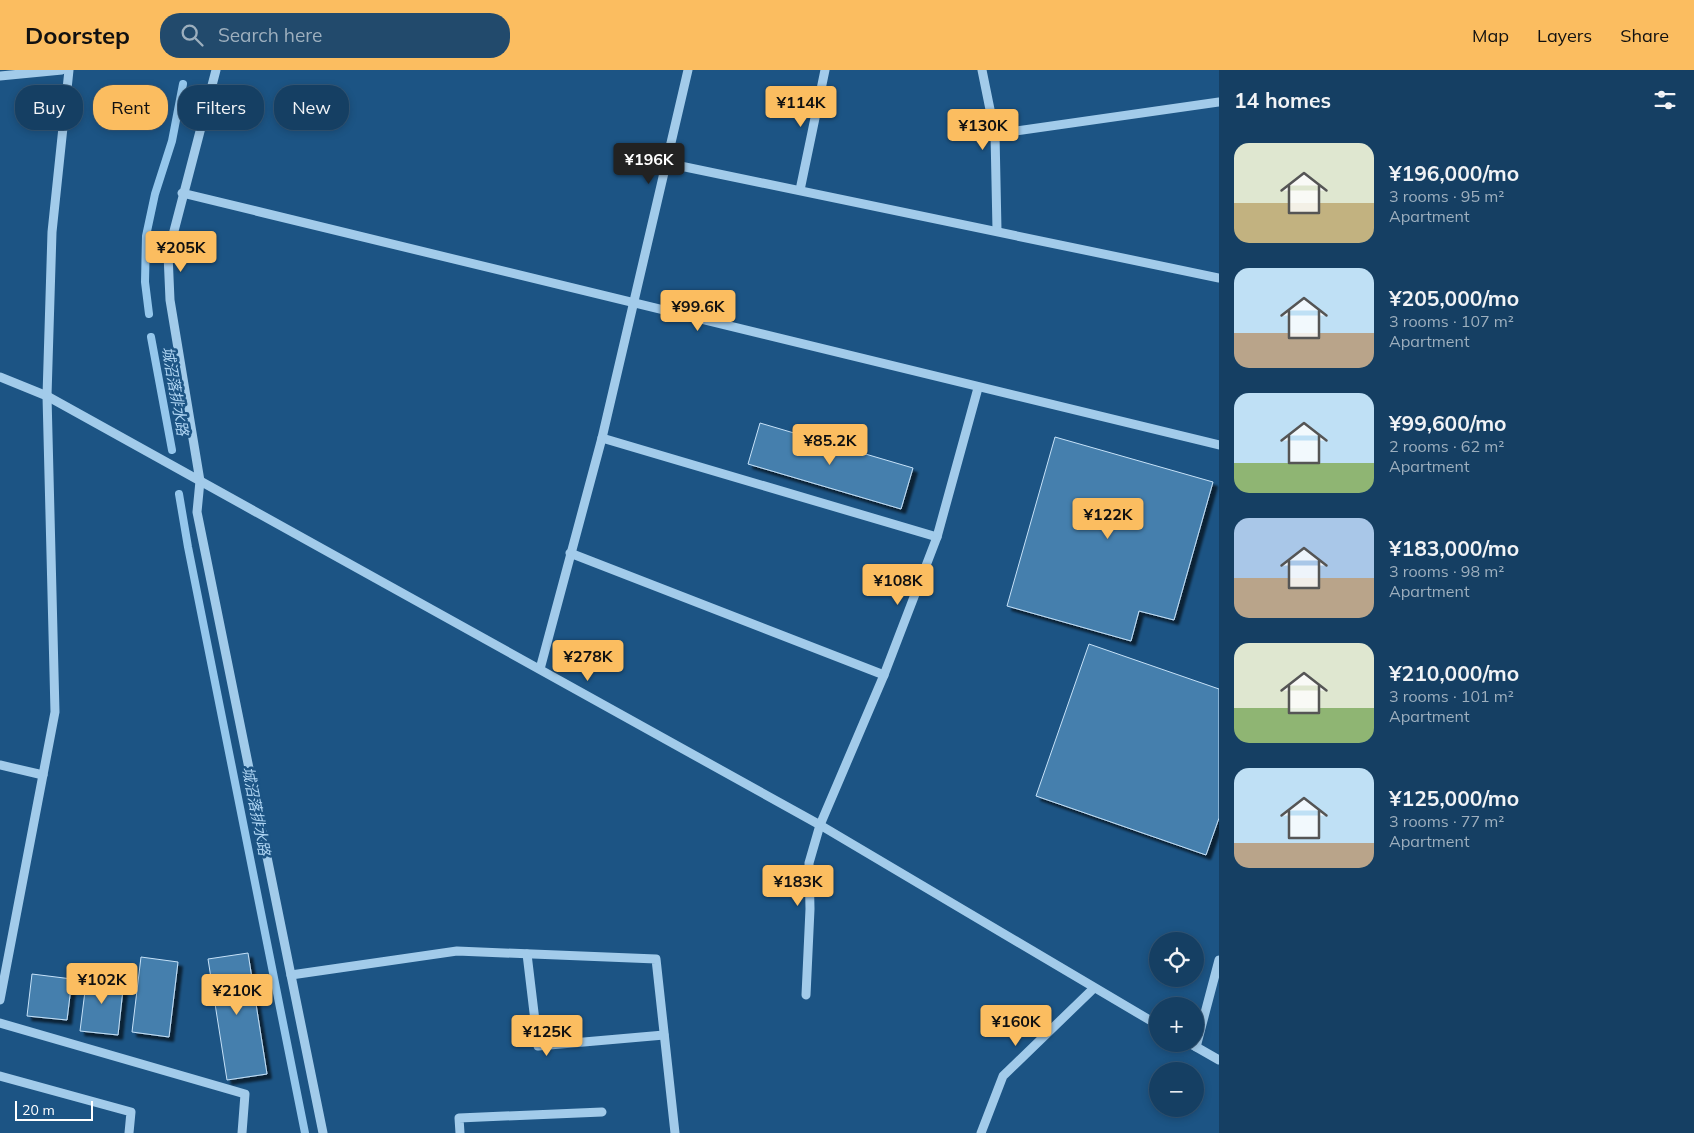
<!DOCTYPE html>
<meta charset="utf-8">
<style>
:root{--surface:#153f63;--page:#224a6c;--text:#f1f3f6;--muted:#9dafbe;--line:#345878;--accent:#fbbd60}
body{margin:0;font-family:Mulish,"Noto Sans JP",sans-serif;background:var(--page);color:var(--text);height:100vh;display:flex;flex-direction:column;font-size:19px;white-space:nowrap}
*{box-sizing:border-box;margin:0}
p{font-size:16px;color:var(--muted)}
.icon{flex:none;width:28px;height:28px;fill:none;stroke:currentColor;stroke-width:2;stroke-linecap:round;stroke-linejoin:round}
.map{position:relative;flex:1;overflow:hidden}
.panel{display:flex;flex-direction:column;background:var(--surface);width:475px}
.panel>*{flex:none}
.hud{position:absolute;left:15px;top:15px;width:475px;height:45px;display:flex;gap:10px}
.fabs{position:absolute;left:1149px;top:862px;display:grid;gap:10px}
.fabs a{display:grid;place-items:center;width:55px;height:55px;border-radius:50%;background:var(--surface);box-shadow:0 2px 8px #0003,0 0 0 1px var(--line);font-size:25px}
.scale{position:absolute;left:15px;bottom:12px;width:78px;box-sizing:border-box;padding-left:5px;border:2px solid #fff;border-top:0;font-size:14px;line-height:18px;white-space:nowrap;color:#fff;-webkit-text-stroke:4px #1c5484;paint-order:stroke}
.price{position:absolute;translate:-50% -42px;padding:0 11px;border-radius:5px;background:var(--accent);color:#111;font-size:16px;line-height:32px;filter:drop-shadow(0 1px 2px #0008)}
.price::after{content:'';position:absolute;left:50%;top:30px;width:15px;height:11px;margin-left:-8px;background:inherit;clip-path:polygon(0 0,100% 0,50% 100%)}
.price.current{background:#222;color:#fff}
ul{padding:0;list-style:none}
li{display:flex;align-items:center;gap:15px;height:125px;padding:0 15px}
li span{display:grid;place-items:center;flex:none;width:140px;height:100px;border-radius:15px;color:#555}
li>.icon{margin-inline-start:auto}
span .icon{width:60px;height:60px;fill:#fffc;stroke-width:1}
li b{font-size:21px}
h2{display:flex;justify-content:space-between;align-items:center;height:60px;padding:0 15px;font-size:21px}
.tag{padding:0 18px;border-radius:20px;background:var(--surface);box-shadow:0 2px 8px #0003,0 0 0 1px var(--line);font-size:18px;line-height:45px}
.tag.current{background:var(--accent);color:#111}
header{display:flex;align-items:center;gap:30px;box-sizing:border-box;height:70px;padding:0 25px;background:var(--accent);color:#111}
header strong{font-size:24px}
nav{display:flex;gap:28px;margin-inline-start:auto;font-size:18px}
.search{width:350px;height:45px;background:var(--page);display:flex;align-items:center;gap:12px;box-sizing:border-box;padding:0 18px;border-radius:20px;color:var(--muted);font-size:19px}
main{display:flex;flex:1;min-height:0}
.map>svg:first-child{display:block}
</style>
<header>
<strong>Doorstep</strong>
<div class="search"><svg class="icon" aria-label="search" viewBox="0 0 24 24"><circle cx="10" cy="10" r="6"/><path d="M15 15l6 6"/></svg>Search here</div>
<nav><a>Map</a><a>Layers</a><a>Share</a></nav>
</header>
<main>
<div class="map">
<svg width="1219" height="1063" viewBox="0 0 1219 1063">
<defs>
<filter id="shadow"><feDropShadow dx="4.5" dy="4.5" stdDeviation="1" flood-color="#0009"/></filter>
</defs>
<rect width="100%" height="100%" fill="#1c5484"/>
<g fill="none" stroke-linecap="round" stroke-linejoin="round">
<g stroke="#95c7ec" stroke-width="8">
<path d="M149,244L145,212L146,166L155,124L172,71L183,14"/>
<path d="M151,267L172,380"/>
<path d="M179,424L188,477L305,1063"/>
</g>
</g>
<g fill="#447fad" stroke="#c7e2f8" filter="url(#shadow)">
<path d="M760,353L913,398L901,439L748,394Z"/>
<path d="M1055,367L1213,412L1174,550L1139,541L1131,571L1007,536Z"/>
<path d="M1089,574L1219,619V748L1206,785L1036,726Z"/>
<path d="M248,883L267,1004L227,1010L208,889Z"/>
<path d="M141,887L178,892L169,967L132,962Z"/>
<path d="M32,904L72,909L67,950L27,946Z"/>
<path d="M87,905L124,910L118,965L80,961Z"/>
</g>
<g fill="none" stroke-linecap="round" stroke-linejoin="round">
<g stroke="#a2cbea" stroke-width="9">
<path d="M216,0L168,184L170,230L200,411L197,442L323,1063"/>
<path d="M982,0L995,64L997,160"/>
<path d="M0,6L62,0"/>
<path d="M995,64L1219,32"/>
<path d="M666,93L1219,208"/>
<path d="M800,120L825,0"/>
<path d="M182,123L1219,375"/>
<path d="M0,307L47,326L820,755L1158,955"/>
<path d="M602,368L937,467"/>
<path d="M570,483L884,605"/>
<path d="M540,599L602,368L688,0"/>
<path d="M0,695L43,705"/>
<path d="M527,884L538,976L664,965"/>
<path d="M291,905L457,881L656,889L675,1063"/>
<path d="M806,925L810,839L809,793L820,755L884,605L937,467L978,318"/>
<path d="M0,930L55,642L47,326L52,162L69,0"/>
<path d="M0,953L245,1024L242,1063"/>
<path d="M1191,974L1219,990"/>
<path d="M1196,977L1219,890"/>
<path d="M0,1006L131,1042L129,1063"/>
<path d="M460,1063L459,1048L602,1042"/>
<path d="M981,1063L1003,1006L1094,918"/>
</g>
</g>
<g text-anchor="middle" stroke-width="5" stroke-linejoin="round" paint-order="stroke">
<g font-size="15" font-style="italic" fill="#aed4f2" stroke="#1c5484">
<text transform="translate(175 321) rotate(80)" y="5">城沼落排水路</text>
<text transform="translate(256 741) rotate(79)" y="5">城沼落排水路</text>
</g>
</g>
</svg>
<div class="fabs">
<a><svg class="icon" aria-label="locate" viewBox="0 0 24 24"><circle cx="12" cy="12" r="6"/><path d="M12 2v4M12 18v4M2 12h4M18 12h4"/></svg></a>
<a>+</a>
<a>−</a>
</div>
<div class="scale">20 m</div>
<b class="price" style="left:801px;top:58px">¥114K</b>
<b class="price" style="left:983px;top:81px">¥130K</b>
<b class="price current" style="left:649px;top:115px">¥196K</b>
<b class="price" style="left:181px;top:203px">¥205K</b>
<b class="price" style="left:698px;top:262px">¥99.6K</b>
<b class="price" style="left:830px;top:396px">¥85.2K</b>
<b class="price" style="left:1108px;top:470px">¥122K</b>
<b class="price" style="left:898px;top:536px">¥108K</b>
<b class="price" style="left:588px;top:612px">¥278K</b>
<b class="price" style="left:798px;top:837px">¥183K</b>
<b class="price" style="left:102px;top:935px">¥102K</b>
<b class="price" style="left:237px;top:946px">¥210K</b>
<b class="price" style="left:1016px;top:977px">¥160K</b>
<b class="price" style="left:547px;top:987px">¥125K</b>
<div class="hud">
<a class="tag">Buy</a>
<a class="tag current">Rent</a>
<a class="tag">Filters</a>
<a class="tag">New</a>
</div>
</div>
<section class="panel">
<h2>14 homes<svg class="icon" aria-label="filters" viewBox="0 0 24 24"><path d="M4 7h16M4 17h16"/><circle cx="9" cy="7" r="2"/><circle cx="15" cy="17" r="2"/></svg></h2>
<ul>
<li><span style="background:linear-gradient(#dfe7d0 60%,#c2b280 0)"><svg class="icon" aria-label="home" viewBox="0 0 24 24"><path d="M3 11l9-7 9 7M6 9v11h12V9"/></svg></span><div><b>¥196,000/mo</b><p>3 rooms · 95 m²</p><p>Apartment</p></div></li>
<li><span style="background:linear-gradient(#bfe0f5 65%,#b9a48a 0)"><svg class="icon" aria-label="home" viewBox="0 0 24 24"><path d="M3 11l9-7 9 7M6 9v11h12V9"/></svg></span><div><b>¥205,000/mo</b><p>3 rooms · 107 m²</p><p>Apartment</p></div></li>
<li><span style="background:linear-gradient(#bfe0f5 70%,#8fb573 0)"><svg class="icon" aria-label="home" viewBox="0 0 24 24"><path d="M3 11l9-7 9 7M6 9v11h12V9"/></svg></span><div><b>¥99,600/mo</b><p>2 rooms · 62 m²</p><p>Apartment</p></div></li>
<li><span style="background:linear-gradient(#a9c7e8 60%,#b9a48a 0)"><svg class="icon" aria-label="home" viewBox="0 0 24 24"><path d="M3 11l9-7 9 7M6 9v11h12V9"/></svg></span><div><b>¥183,000/mo</b><p>3 rooms · 98 m²</p><p>Apartment</p></div></li>
<li><span style="background:linear-gradient(#dfe7d0 65%,#8fb573 0)"><svg class="icon" aria-label="home" viewBox="0 0 24 24"><path d="M3 11l9-7 9 7M6 9v11h12V9"/></svg></span><div><b>¥210,000/mo</b><p>3 rooms · 101 m²</p><p>Apartment</p></div></li>
<li><span style="background:linear-gradient(#bfe0f5 75%,#b9a48a 0)"><svg class="icon" aria-label="home" viewBox="0 0 24 24"><path d="M3 11l9-7 9 7M6 9v11h12V9"/></svg></span><div><b>¥125,000/mo</b><p>3 rooms · 77 m²</p><p>Apartment</p></div></li>
</ul>
</section>
</main>
